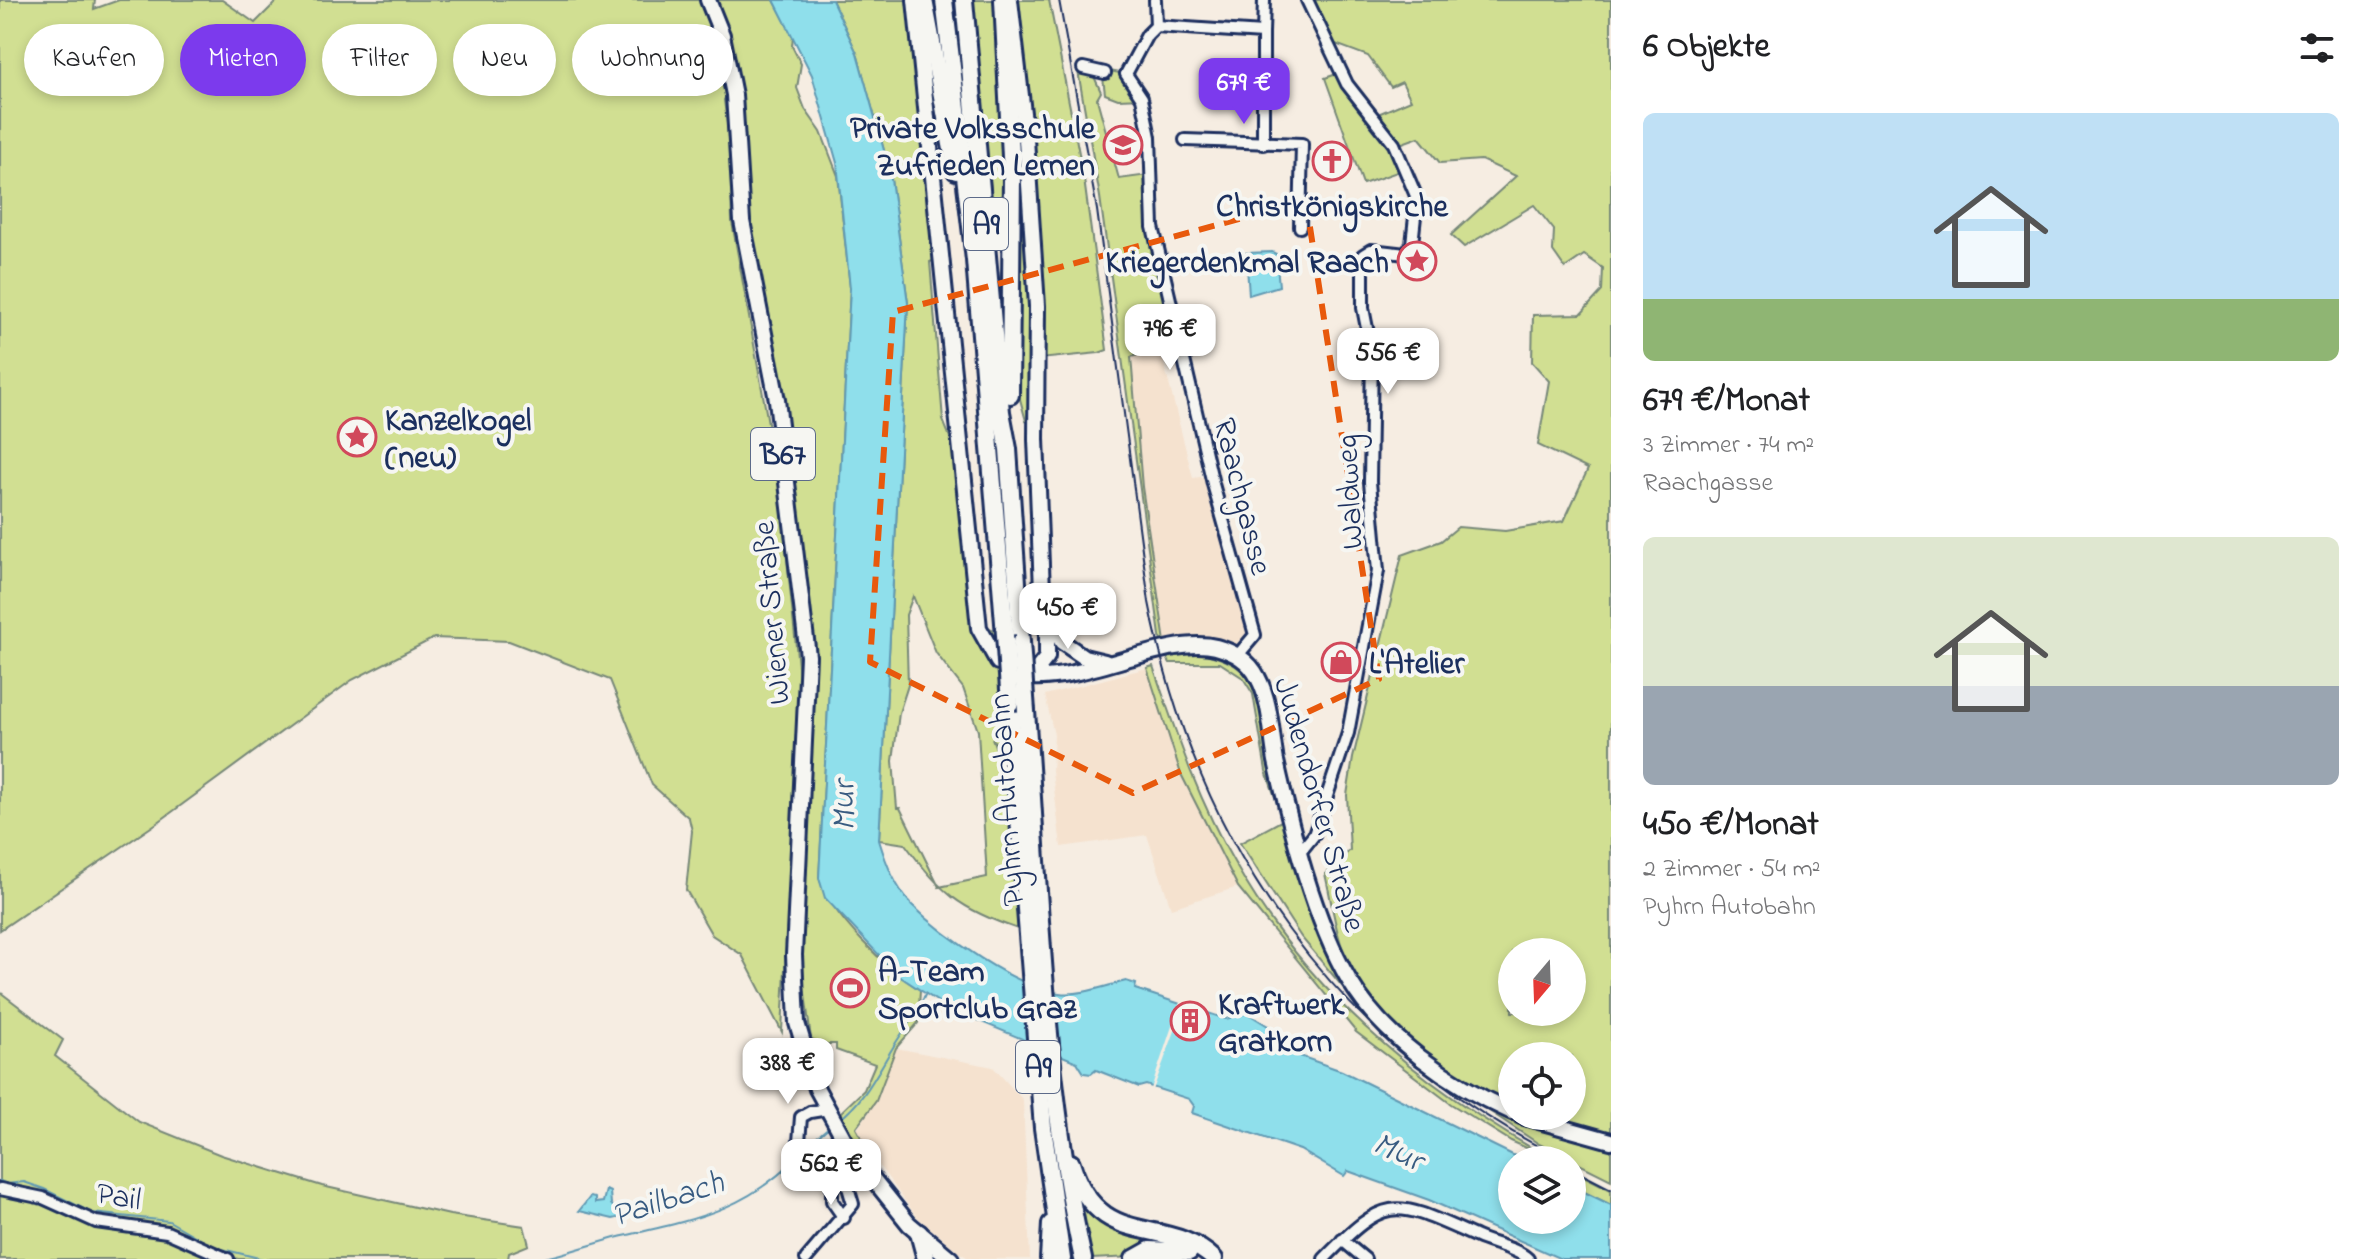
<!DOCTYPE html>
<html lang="de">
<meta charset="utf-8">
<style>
:root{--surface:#fff;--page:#f2f2f2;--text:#202124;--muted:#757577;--accent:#7c3aed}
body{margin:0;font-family:"Indie Flower",sans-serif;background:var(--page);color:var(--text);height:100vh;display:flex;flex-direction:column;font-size:30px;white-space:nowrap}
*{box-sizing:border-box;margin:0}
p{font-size:26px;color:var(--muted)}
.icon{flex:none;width:44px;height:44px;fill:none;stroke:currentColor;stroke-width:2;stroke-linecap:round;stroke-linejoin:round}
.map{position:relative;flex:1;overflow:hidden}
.details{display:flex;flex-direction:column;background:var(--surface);width:760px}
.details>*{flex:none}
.hud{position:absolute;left:24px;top:24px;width:760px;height:72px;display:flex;gap:16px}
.needle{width:52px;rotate:199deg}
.buttons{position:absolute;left:1498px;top:938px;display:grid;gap:16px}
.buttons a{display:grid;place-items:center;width:88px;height:88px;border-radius:50%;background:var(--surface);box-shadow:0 4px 12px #0003;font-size:40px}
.price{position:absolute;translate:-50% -68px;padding:0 18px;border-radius:16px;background:#fff;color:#222;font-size:26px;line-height:52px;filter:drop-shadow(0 2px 4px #0008)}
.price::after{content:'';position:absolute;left:50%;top:48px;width:24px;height:18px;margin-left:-12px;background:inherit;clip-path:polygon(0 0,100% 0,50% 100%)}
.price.active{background:var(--accent);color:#fff}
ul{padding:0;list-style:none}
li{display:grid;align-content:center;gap:16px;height:424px;padding:0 32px}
li span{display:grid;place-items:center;height:248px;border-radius:12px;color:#555}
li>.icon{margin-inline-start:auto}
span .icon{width:144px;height:144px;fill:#fffc;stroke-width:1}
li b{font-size:34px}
h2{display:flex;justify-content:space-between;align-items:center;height:96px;padding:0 32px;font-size:34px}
.chip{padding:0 28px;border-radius:36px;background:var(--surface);box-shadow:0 4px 12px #0003;font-size:28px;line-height:72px}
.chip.active{background:var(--accent);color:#fff}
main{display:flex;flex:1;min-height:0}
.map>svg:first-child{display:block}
</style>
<main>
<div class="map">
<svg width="1611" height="1259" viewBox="0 0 1611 1259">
<rect width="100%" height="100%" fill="#f6ede2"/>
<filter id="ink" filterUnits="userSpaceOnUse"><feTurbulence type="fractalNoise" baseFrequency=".0125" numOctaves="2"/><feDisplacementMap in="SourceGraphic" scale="16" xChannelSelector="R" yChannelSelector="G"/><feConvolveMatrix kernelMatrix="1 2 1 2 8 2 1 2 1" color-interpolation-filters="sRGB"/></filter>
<g filter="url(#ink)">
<g fill="#f5e2cf">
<path d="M1160,348L1193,478L1215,475L1226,517L1216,520L1246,624L1250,678L1237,664L1192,652L1167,658L1142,487L1131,356Z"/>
<path d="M1147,668L1181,774L1238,887L1171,908L1147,835L1061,847L1052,771L1054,735L1045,695Z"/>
<path d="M896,1048L993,1067L1023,1100L1030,1259H970L960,1253L917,1217L855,1133L876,1101Z"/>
</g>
<g fill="#d1df92" stroke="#768778" stroke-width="2" fill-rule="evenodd">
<path d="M0,0H95L94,9L119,0H222L255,23L278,0H713L727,95L724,100L730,147L732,222L780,490L799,676L782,1032L742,955L712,935L686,890L692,831L689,818L652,785L610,680L509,641L434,638L352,680L157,823L0,930Z"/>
<path d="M715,0H774L793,36L792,46L801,64L797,88L805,109L821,132L838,176L850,288L819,878C831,916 886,968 920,990L918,1023L896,1048L876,1101L856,1128L872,1158L858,1153L840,1113L864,1090L875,1064L836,1050V1044H823L811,1039L799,948L812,697L748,221C747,138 734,80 715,0Z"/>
<path d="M832,0H908L938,259L930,262L943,420L953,445L985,626L996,631L1005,756L992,738C1016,797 1014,865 1018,929C959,909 941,893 905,844L879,840L908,303L890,172L857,53ZM913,596L936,653L963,688L978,731L987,877L939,887L900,808H897L893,761L899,713L908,685L906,615Z"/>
<path d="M972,0H996L1005,104L1006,230L995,231Z"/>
<path d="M1016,0H1049L1084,179L1107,350L1099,353L1040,359Z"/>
<path d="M1306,0H1611V1134L1544,1116H1572V1056H1512V1104C1448,1076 1383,1027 1349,964C1336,939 1332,902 1325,874L1350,850L1347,795L1353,758L1402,555L1441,541L1458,527L1505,531L1564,521L1588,469L1538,445L1549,381L1532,362L1533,315L1581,314L1602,291L1603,268L1584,255L1565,268L1553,251L1554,230L1534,205L1464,247L1451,235L1516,176L1481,160L1440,163L1419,137L1394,146L1403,170L1363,184L1325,78L1343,72L1378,114L1411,100L1402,82L1391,87L1368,56L1330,42ZM1512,952H1572V1012H1512Z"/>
<path d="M1078,71L1092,72L1101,92L1097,99L1119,179L1148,175L1176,343L1131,357L1142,487L1165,642L1161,643L1100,197Z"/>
<path d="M1109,71L1126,74L1142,98L1118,99L1105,94L1103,77Z"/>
<path d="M1020,110L1032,287L1033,417L1026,421L1014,377L1016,111Z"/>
<path d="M1192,652C1247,659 1259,682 1266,735C1268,751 1265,763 1276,776L1357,1004L1301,937L1240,843L1283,820L1266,771L1253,694L1243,678L1220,663H1170L1167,658Z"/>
<path d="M1153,666C1176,733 1198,800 1234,862C1307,992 1423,1089 1553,1160L1511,1141L1451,1104L1356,1032L1238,887L1181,774L1147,668Z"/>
<path d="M0,992L63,1040L55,1056L139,1122L221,1155L322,1186L450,1215L524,1226L529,1245L509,1253L508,1259H238L218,1253L182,1232L91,1217L32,1189L0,1184Z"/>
<path d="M1435,1075L1458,1088L1611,1146V1180L1539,1144Z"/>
<path d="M1572,1170L1611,1190V1205L1578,1189L1582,1179Z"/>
<path d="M0,1189L28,1193L87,1219L135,1225L228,1259H0Z"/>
<path d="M1079,1196L1199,1254L1091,1259Z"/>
</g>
<g fill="#8fdfeb" stroke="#6199b3" stroke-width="2">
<path d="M774,0H832L857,53L890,172L908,303L879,840C886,863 895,887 912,905C944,936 1015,987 1059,993C1080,996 1105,986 1126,981L1136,984L1135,989L1226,1019L1247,1013L1268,1026L1297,1055L1342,1071L1523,1160H1512V1220H1572V1186L1611,1205V1259H1561L1429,1200L1348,1171L1344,1176L1300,1150L1192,1113L1194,1106L1189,1099L1146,1085L1139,1087L1096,1070L1091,1074L1084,1073L1077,1062L946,1007L899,976L825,898L819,878L850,288L837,163L812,75Z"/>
<path d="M1272,252L1276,254L1279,286L1249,295L1246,253Z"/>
<path d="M606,1190L610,1192L611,1204L622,1217L613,1219L579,1211L590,1197L595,1198V1203L603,1202Z"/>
</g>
<path fill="#f6ede2" d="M1180,1002L1185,1004L1153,1090L1151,1089Z"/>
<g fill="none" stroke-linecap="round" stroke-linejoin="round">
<g stroke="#6199b3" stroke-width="2">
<path d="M839,1120C864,1101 876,1075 892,1049C903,1030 916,1016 925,995"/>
<path d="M808,1145L830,1126"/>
<path d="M0,1181L7,1184L24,1182L44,1189L92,1213L169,1221L214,1247L263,1259"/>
<path d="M541,1259C567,1253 593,1244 619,1237C692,1220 748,1211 801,1153"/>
</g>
<defs>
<g id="minor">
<path d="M1155,0L1156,26"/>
<path d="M1263,33V144"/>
<path d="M1083,68L1105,73"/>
<path d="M1185,140L1302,144L1300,227"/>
<path d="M1238,655L1255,635L1213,484L1153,227L1150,137L1142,98L1126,74L1147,35L1156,26L1263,33L1264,0"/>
<path d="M1301,851L1314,835L1348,733L1378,571L1370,482L1372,354L1363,308V255L1371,250L1406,254L1412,244L1417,198L1394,144L1347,84L1307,0"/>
<path d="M832,1177V1201L844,1218"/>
<path d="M0,1189L43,1198L96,1222L167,1232L228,1259"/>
<path d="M1342,1240L1365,1259"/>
<path d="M806,1259L853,1204L847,1184L825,1173L799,1142L801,1117L810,1112L828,1109"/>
<path d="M1324,1259C1389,1192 1395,1201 1477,1237C1492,1244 1517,1248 1528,1259"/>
</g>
<g id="major">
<path d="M708,0L722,35L734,95L742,221L777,400L808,656L794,955L797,1023L817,1089L850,1150L909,1224L951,1259"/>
<path d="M915,0L979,628L998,662"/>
<path d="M1010,0L1026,139L1037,306L1036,439L1042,590L1052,625L1062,642L1084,657L1105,662"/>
<path d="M1031,677C1086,681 1168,635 1216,647C1234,652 1249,660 1258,678C1271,702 1271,735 1276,761C1291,828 1314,921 1349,980C1384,1039 1450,1084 1512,1112"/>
<path d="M1031,677L1047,657V624"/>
<path d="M1521,1116L1611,1141"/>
</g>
<g id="highway">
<path d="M924,0L956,171"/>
<path d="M944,0L975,260L1005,635"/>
<path d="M964,0L1001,412L1008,449L1021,642"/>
<path d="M1003,0L1012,176L1010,395"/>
<path d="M1010,703L1043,1128L1062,1259"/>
<path d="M1026,711C1040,893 1043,1080 1083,1259"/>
<path d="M1071,1163C1099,1253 1165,1213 1214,1259"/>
<path d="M919,1233L926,1259"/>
<path d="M1049,1259L1051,1224"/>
<path d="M1134,1259L1150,1250L1189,1252"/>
</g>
</defs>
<use href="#minor" stroke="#1b2f5e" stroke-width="16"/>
<use href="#major" stroke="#1b2f5e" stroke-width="20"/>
<use href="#highway" stroke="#1b2f5e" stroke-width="22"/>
<use href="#minor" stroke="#f6f6f2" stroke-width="10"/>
<use href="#major" stroke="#f6f6f2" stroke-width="14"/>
<use href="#highway" stroke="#f6f6f2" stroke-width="16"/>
<g stroke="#1b2f5e" stroke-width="2">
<path d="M1059,0L1097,210L1149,602C1196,847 1338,1047 1564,1160"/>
<path d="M1572,1169L1611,1189"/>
</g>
<defs>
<g id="highway-bridge">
<path d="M1005,635L1010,703"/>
<path d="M1021,642L1026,711"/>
</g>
</defs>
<use href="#highway-bridge" stroke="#1b2f5e" stroke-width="22" stroke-linecap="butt"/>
<use href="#highway-bridge" stroke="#f6f6f2" stroke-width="16"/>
</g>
</g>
<path fill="none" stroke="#e8590c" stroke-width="6" stroke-dasharray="16 10" stroke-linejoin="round" d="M1306,201L1379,679L1133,793L870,662L893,312Z"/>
<defs>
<symbol id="school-ring" viewBox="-11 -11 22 22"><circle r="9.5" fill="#f6f6f2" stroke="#d1495b" stroke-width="1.5"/><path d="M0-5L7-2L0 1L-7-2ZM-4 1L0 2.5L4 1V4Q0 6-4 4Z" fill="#d1495b"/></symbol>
<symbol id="church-ring" viewBox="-11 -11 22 22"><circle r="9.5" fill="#f6f6f2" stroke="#d1495b" stroke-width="1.5"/><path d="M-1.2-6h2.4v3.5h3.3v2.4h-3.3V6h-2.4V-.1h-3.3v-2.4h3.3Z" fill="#d1495b"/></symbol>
<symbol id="sight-ring" viewBox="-11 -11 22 22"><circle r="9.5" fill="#f6f6f2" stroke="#d1495b" stroke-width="1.5"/><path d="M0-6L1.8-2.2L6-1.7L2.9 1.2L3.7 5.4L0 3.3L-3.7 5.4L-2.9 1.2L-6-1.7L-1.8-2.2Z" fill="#d1495b"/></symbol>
<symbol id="shop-ring" viewBox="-11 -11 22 22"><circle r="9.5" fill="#f6f6f2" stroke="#d1495b" stroke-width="1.5"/><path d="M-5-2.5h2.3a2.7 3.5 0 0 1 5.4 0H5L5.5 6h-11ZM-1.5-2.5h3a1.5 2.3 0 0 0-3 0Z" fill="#d1495b"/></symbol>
<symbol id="stadium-ring" viewBox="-11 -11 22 22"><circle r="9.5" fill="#f6f6f2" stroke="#d1495b" stroke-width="1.5"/><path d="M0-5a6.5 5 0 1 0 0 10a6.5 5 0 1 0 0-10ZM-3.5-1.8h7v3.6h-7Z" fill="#d1495b"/></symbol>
<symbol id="building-ring" viewBox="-11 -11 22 22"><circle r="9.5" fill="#f6f6f2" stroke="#d1495b" stroke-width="1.5"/><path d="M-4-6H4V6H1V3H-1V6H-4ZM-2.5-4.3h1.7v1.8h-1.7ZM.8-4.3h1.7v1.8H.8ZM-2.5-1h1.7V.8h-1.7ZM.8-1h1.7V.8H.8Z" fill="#d1495b"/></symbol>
</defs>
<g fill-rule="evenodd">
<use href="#school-ring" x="1101" y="123" width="44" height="44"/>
<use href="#church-ring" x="1310" y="139" width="44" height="44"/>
<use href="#sight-ring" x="1395" y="239" width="44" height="44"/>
<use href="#sight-ring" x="335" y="415" width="44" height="44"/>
<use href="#shop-ring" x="1319" y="640" width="44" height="44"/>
<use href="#stadium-ring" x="828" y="966" width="44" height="44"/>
<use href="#building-ring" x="1168" y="999" width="44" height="44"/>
</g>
<g text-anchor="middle" stroke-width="8" stroke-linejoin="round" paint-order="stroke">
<g fill="#f6f6f2" stroke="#5d6b8a" stroke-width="2">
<rect x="964" y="198" width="44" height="52" rx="6"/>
<rect x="751" y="428" width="64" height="52" rx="6"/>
<rect x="1016" y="1041" width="44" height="52" rx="6"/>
</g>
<g font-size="30" font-weight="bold" fill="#1b2f5e">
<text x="986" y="234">A9</text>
<text x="783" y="464">B67</text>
<text x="1038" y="1077">A9</text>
</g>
<g font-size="32" font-weight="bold" fill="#1b2f5e" stroke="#f6f6f2" text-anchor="start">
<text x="1095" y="138" text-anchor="end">Private Volksschule<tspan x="1095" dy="37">Zufrieden Lernen</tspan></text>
<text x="1332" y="216" text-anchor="middle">Christkönigskirche</text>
<text x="1389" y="272" text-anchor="end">Kriegerdenkmal Raach</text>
<text x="385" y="430">Kanzelkogel<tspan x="385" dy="37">(neu)</tspan></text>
<text x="1369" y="673">L'Atelier</text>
<text x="878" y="981">A-Team<tspan x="878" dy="37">Sportclub Graz</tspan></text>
<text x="1218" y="1014">Kraftwerk<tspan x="1218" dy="37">Gratkorn</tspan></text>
</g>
<g font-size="32" fill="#1b2f5e" stroke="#f6f6f2">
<text transform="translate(1348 492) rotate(-93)" y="11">Waldweg</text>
<text transform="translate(1244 496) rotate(76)" y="11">Raachgasse</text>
<text transform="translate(770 613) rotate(-95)" y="11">Wiener Straße</text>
<text transform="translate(1005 800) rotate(-94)" y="11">Pyhrn Autobahn</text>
<text transform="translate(1321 804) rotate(74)" y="11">Judendorfer Straße</text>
<text transform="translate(119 1195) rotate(10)" y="11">Pail</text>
</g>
<g font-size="34" font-style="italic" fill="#385b81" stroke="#f6f6f2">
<text transform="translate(842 806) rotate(-91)" y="12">Mur</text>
<text transform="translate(1399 1150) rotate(24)" y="12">Mur</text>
<text transform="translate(667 1197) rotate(-18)" y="12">Pailbach</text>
</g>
</g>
</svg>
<div class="buttons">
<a><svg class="needle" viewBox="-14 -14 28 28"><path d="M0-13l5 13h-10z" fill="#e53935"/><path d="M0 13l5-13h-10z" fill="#757577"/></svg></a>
<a><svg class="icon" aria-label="locate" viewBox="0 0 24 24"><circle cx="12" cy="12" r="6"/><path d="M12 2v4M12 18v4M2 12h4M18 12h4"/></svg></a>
<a><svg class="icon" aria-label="layers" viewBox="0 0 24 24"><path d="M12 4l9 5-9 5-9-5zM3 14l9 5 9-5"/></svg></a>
</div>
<b class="price active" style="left:1244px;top:126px">679 €</b>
<b class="price" style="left:1170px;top:372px">796 €</b>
<b class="price" style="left:1388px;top:396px">556 €</b>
<b class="price" style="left:1068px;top:651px">450 €</b>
<b class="price" style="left:788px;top:1106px">388 €</b>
<b class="price" style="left:831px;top:1207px">562 €</b>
<div class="hud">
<a class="chip">Kaufen</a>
<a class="chip active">Mieten</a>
<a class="chip">Filter</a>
<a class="chip">Neu</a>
<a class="chip">Wohnung</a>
</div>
</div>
<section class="details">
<h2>6 Objekte<svg class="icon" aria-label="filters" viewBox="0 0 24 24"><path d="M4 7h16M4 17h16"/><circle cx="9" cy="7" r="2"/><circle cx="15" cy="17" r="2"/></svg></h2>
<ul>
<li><span style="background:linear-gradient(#bfe0f5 75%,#8fb573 0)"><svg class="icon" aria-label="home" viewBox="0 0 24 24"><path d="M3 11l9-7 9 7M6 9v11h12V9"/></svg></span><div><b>679 €/Monat</b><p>3 Zimmer · 74 m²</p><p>Raachgasse</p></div></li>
<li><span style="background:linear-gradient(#dfe7d0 60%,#9aa5b1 0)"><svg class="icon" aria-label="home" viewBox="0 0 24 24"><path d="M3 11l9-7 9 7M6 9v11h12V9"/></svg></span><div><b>450 €/Monat</b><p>2 Zimmer · 54 m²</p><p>Pyhrn Autobahn</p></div></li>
</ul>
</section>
</main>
